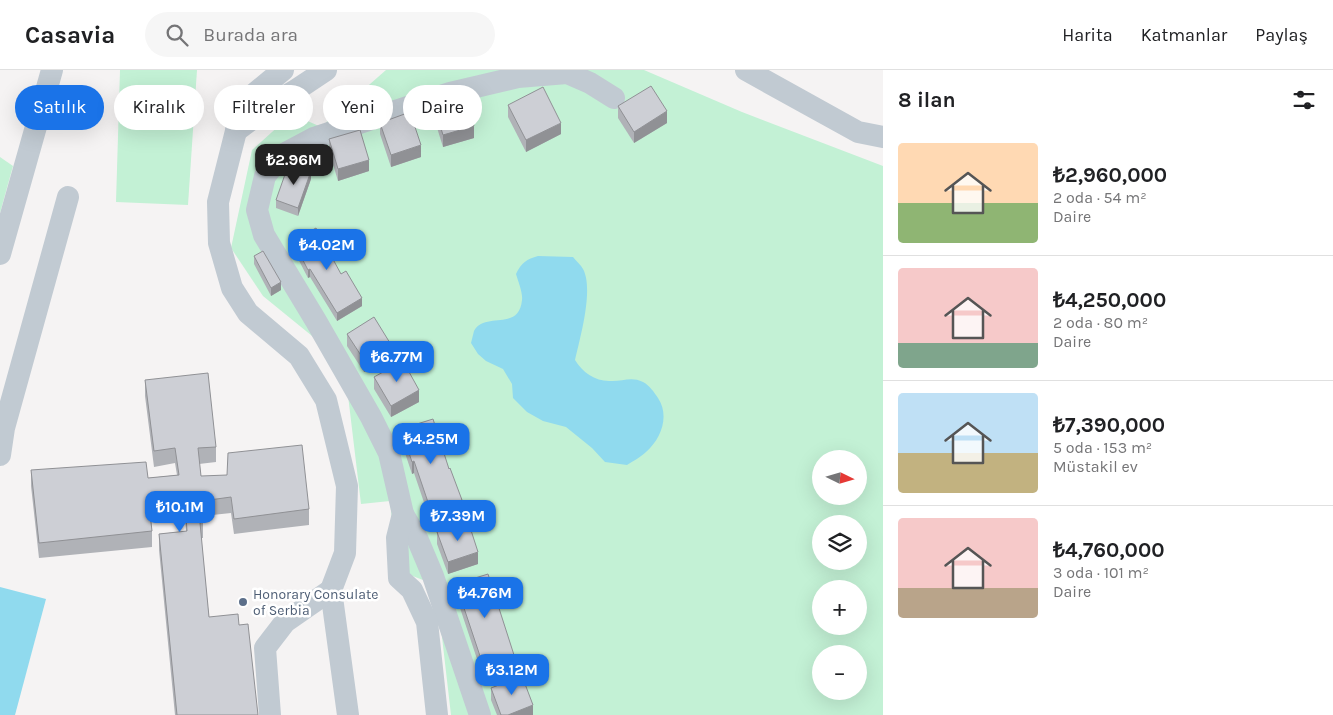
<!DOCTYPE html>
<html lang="tr">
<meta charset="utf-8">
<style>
:root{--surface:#fff;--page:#f6f6f6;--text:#202124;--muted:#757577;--line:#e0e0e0;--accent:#1a73e8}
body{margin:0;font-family:Karla,sans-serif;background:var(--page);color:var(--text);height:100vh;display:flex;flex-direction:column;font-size:19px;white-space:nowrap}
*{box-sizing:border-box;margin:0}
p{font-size:16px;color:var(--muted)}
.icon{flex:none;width:28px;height:28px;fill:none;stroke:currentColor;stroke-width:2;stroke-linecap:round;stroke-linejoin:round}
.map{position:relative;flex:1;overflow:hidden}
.drawer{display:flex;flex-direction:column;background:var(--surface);width:450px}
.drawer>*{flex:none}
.guide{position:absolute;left:15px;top:15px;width:475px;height:45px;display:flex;gap:10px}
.needle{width:32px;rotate:95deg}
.controls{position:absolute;left:812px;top:380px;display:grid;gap:10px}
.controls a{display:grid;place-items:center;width:55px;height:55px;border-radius:50%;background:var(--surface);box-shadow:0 5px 20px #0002;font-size:25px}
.price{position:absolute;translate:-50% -42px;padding:0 11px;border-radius:10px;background:var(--accent);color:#fff;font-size:16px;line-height:32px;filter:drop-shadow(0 1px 2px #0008)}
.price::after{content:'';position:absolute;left:50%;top:30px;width:15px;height:11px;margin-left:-8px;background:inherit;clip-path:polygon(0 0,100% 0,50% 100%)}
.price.active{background:#222;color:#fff}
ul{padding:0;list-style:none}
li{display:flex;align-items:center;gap:15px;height:125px;padding:0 15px}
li+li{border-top:1px solid var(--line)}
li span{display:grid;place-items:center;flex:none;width:140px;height:100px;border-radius:5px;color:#555}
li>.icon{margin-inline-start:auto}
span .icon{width:60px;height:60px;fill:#fffc;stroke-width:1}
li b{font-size:21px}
h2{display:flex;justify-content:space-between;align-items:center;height:60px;padding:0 15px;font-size:21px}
.tag{padding:0 18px;border-radius:22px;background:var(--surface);box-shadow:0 5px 20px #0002;font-size:18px;line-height:45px}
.tag.active{background:var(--accent);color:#fff}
header{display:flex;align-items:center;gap:30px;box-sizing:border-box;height:70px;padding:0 25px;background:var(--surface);border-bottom:1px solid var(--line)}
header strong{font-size:24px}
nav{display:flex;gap:28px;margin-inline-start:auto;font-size:18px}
.search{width:350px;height:45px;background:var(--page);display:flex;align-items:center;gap:12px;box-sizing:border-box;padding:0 18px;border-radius:28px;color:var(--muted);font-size:19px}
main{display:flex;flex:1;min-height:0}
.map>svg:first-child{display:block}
</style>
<header>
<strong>Casavia</strong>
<div class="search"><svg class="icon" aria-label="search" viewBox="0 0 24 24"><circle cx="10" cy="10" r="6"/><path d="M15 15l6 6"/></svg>Burada ara</div>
<nav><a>Harita</a><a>Katmanlar</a><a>Paylaş</a></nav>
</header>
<main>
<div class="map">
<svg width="883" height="645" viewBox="0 0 883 645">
<rect width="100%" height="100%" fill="#f5f3f3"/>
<g fill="#c3f1d5" fill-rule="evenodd">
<path d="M120,0H197L188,135L116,132Z"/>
<path d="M386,0H644L742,42L883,96V645H451L436,515L397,500L390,431L361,434L344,292L263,226L231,178L252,80L292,44L321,57ZM821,389H859V426H821ZM821,454H859V491H821ZM821,519H859V556H821ZM821,584H859V621H821Z"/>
<path d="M0,87L13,96L0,143Z"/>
</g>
<g fill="#90daee">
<path d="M538,186L573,187C576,191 581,195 583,199C594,219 580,268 575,290C582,302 595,311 609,311C622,312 631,306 643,312C649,315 654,322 658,328C670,346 661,369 646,382C641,387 633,391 627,395L605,392L592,378L566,357L543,351L527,342L513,328L512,314L503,299L486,291L478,284L471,273C472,269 473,265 474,261C485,241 519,262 522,230C523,223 518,211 516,204C521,193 527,189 538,186Z"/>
<path d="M0,517L46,529L15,645H0Z"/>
</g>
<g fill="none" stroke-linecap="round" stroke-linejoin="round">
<g stroke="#c1cad2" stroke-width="22">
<path d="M283,0L254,24L236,61L272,34L296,20L326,0"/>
<path d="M746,0L858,62L883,67"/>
<path d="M236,61L218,132L219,173L232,218L248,243L299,286L326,330L347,416L345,483L331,520L348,645"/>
<path d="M0,184L52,0"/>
<path d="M0,385L4,358L68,127"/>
<path d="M403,444L417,468L433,506L480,645"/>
<path d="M270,645L265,578L285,552L331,520"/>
<path d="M437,645L427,552L412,520L399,508L397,468L403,444L389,383L371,347L316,251L264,165L257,140L265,106L282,85L314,68L450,23L518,7L567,3L590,13L614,28"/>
</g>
</g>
<g fill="#b0b2b7">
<path d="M508,35L561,64L526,82L508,47Z"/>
<path d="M434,36L474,68L443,77L434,48Z"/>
<path d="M618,36L667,53L634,73L618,48Z"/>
<path d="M380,53L421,87L391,97L380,64Z"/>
<path d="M329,69L369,101L338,111L329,81Z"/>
<path d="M311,109L298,146L276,138V130Z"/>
<path d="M293,171L341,204L362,236L337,251L310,207L308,208L293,179Z"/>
<path d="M254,186L281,220L271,226L254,194Z"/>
<path d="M347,264L390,285L364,302L347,276Z"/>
<path d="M374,307L419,332L391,347L374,319Z"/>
<path d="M145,310L216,377V392L199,394L201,406L309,439V455L234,464L231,443L203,446V468H201L209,547L239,555L258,645H175L159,480V464L186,461L185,448L151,450L152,461V477L39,488L31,416V400L148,408L177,405L175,393L154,397L145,326Z"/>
<path d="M401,359L462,442L431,453L414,403L412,404L401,371Z"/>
<path d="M437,462L478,494L448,504L437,474Z"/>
<path d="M456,514L514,597L483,607L456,526Z"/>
<path d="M491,618L533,645H497L491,630Z"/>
</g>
<g fill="#909195">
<path d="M667,41V53L634,73V62Z"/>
<path d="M561,53V64L526,82V70Z"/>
<path d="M474,56V68L443,77V65Z"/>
<path d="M421,75V87L391,97V85Z"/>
<path d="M369,90V101L338,111V99Z"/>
<path d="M311,101V109L298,146V138Z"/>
<path d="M310,199V207L308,208V200Z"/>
<path d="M281,212V220L271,226V218Z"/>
<path d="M362,228V236L337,251V243Z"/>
<path d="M390,273V285L364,302V290Z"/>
<path d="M419,320V332L391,347V336Z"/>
<path d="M414,391V403L412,404V392Z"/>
<path d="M462,430V442L431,453V441Z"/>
<path d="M478,482V494L448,504V492Z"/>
<path d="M514,585V597L483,607V595Z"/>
<path d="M533,635V645H508Z"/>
</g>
<g fill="#cdcfd5" stroke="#909195">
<path d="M651,16L667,41L634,62L618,36Z"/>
<path d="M543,17L561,53L526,70L508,35Z"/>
<path d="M465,26L474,56L443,65L434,36Z"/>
<path d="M410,42L421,75L391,85L380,53Z"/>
<path d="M360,60L369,90L338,99L329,69Z"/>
<path d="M289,93L311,101L298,138L276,130Z"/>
<path d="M316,158L341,204L346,201L362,228L337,243L310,199L308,200L293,171Z"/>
<path d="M263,181L281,212L271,218L254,186Z"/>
<path d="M374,247L390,273L364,290L347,264Z"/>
<path d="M403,291L419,320L391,336L374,307Z"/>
<path d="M208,303L216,377L198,378L201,406L227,405L228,383L302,375L309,439L234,449L231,427L202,431L203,452L200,453L209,547L238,544L239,555L248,554L258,645H177L159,464L187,461L185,433L149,435L152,461L39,473L31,400L146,392L148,408L179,405L175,378L154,381L145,310Z"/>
<path d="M433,349L449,399L450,398L462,430L431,441L414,391L412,392L401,359Z"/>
<path d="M468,451L478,482L448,492L437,462Z"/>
<path d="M488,504L514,585L483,595L456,514Z"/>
<path d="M522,606L533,635L508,645H501L491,618Z"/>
</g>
<circle fill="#5c6f8a" stroke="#fff" stroke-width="2" cx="243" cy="532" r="5"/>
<g text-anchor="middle" stroke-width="5" stroke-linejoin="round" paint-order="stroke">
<g font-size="14" fill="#4e5e75" stroke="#fff" text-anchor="start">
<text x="253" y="529">Honorary Consulate<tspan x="253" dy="16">of Serbia</tspan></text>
</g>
</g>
</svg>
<div class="controls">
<a><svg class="needle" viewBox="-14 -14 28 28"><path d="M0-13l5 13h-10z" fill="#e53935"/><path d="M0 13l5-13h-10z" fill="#757577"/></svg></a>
<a><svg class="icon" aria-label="layers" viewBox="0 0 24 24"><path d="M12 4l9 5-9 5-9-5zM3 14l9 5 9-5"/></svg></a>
<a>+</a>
<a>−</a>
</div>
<b class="price active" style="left:294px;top:116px">₺2.96M</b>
<b class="price" style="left:327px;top:201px">₺4.02M</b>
<b class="price" style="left:397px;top:313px">₺6.77M</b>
<b class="price" style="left:431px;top:395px">₺4.25M</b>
<b class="price" style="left:180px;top:463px">₺10.1M</b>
<b class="price" style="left:458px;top:472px">₺7.39M</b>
<b class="price" style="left:485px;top:549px">₺4.76M</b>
<b class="price" style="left:512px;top:626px">₺3.12M</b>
<div class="guide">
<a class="tag active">Satılık</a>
<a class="tag">Kiralık</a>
<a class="tag">Filtreler</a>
<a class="tag">Yeni</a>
<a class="tag">Daire</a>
</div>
</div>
<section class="drawer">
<h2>8 ilan<svg class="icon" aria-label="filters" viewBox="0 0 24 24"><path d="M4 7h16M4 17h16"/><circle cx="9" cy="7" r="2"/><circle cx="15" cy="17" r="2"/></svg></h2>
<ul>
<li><span style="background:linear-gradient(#ffd9b3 60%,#8fb573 0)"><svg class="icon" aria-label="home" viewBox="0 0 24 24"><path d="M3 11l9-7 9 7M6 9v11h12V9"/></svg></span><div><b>₺2,960,000</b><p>2 oda · 54 m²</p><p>Daire</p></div></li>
<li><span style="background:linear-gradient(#f6c9c9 75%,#7fa58c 0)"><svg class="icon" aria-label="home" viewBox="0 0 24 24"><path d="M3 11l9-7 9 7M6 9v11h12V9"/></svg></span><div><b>₺4,250,000</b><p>2 oda · 80 m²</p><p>Daire</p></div></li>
<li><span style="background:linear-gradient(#bfe0f5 60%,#c2b280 0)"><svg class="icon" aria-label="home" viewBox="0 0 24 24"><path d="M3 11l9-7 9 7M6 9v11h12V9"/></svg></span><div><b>₺7,390,000</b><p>5 oda · 153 m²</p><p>Müstakil ev</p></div></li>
<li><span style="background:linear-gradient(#f6c9c9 70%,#b9a48a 0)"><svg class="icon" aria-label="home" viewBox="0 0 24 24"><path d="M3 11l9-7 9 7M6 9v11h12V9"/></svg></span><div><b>₺4,760,000</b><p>3 oda · 101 m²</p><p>Daire</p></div></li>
</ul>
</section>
</main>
